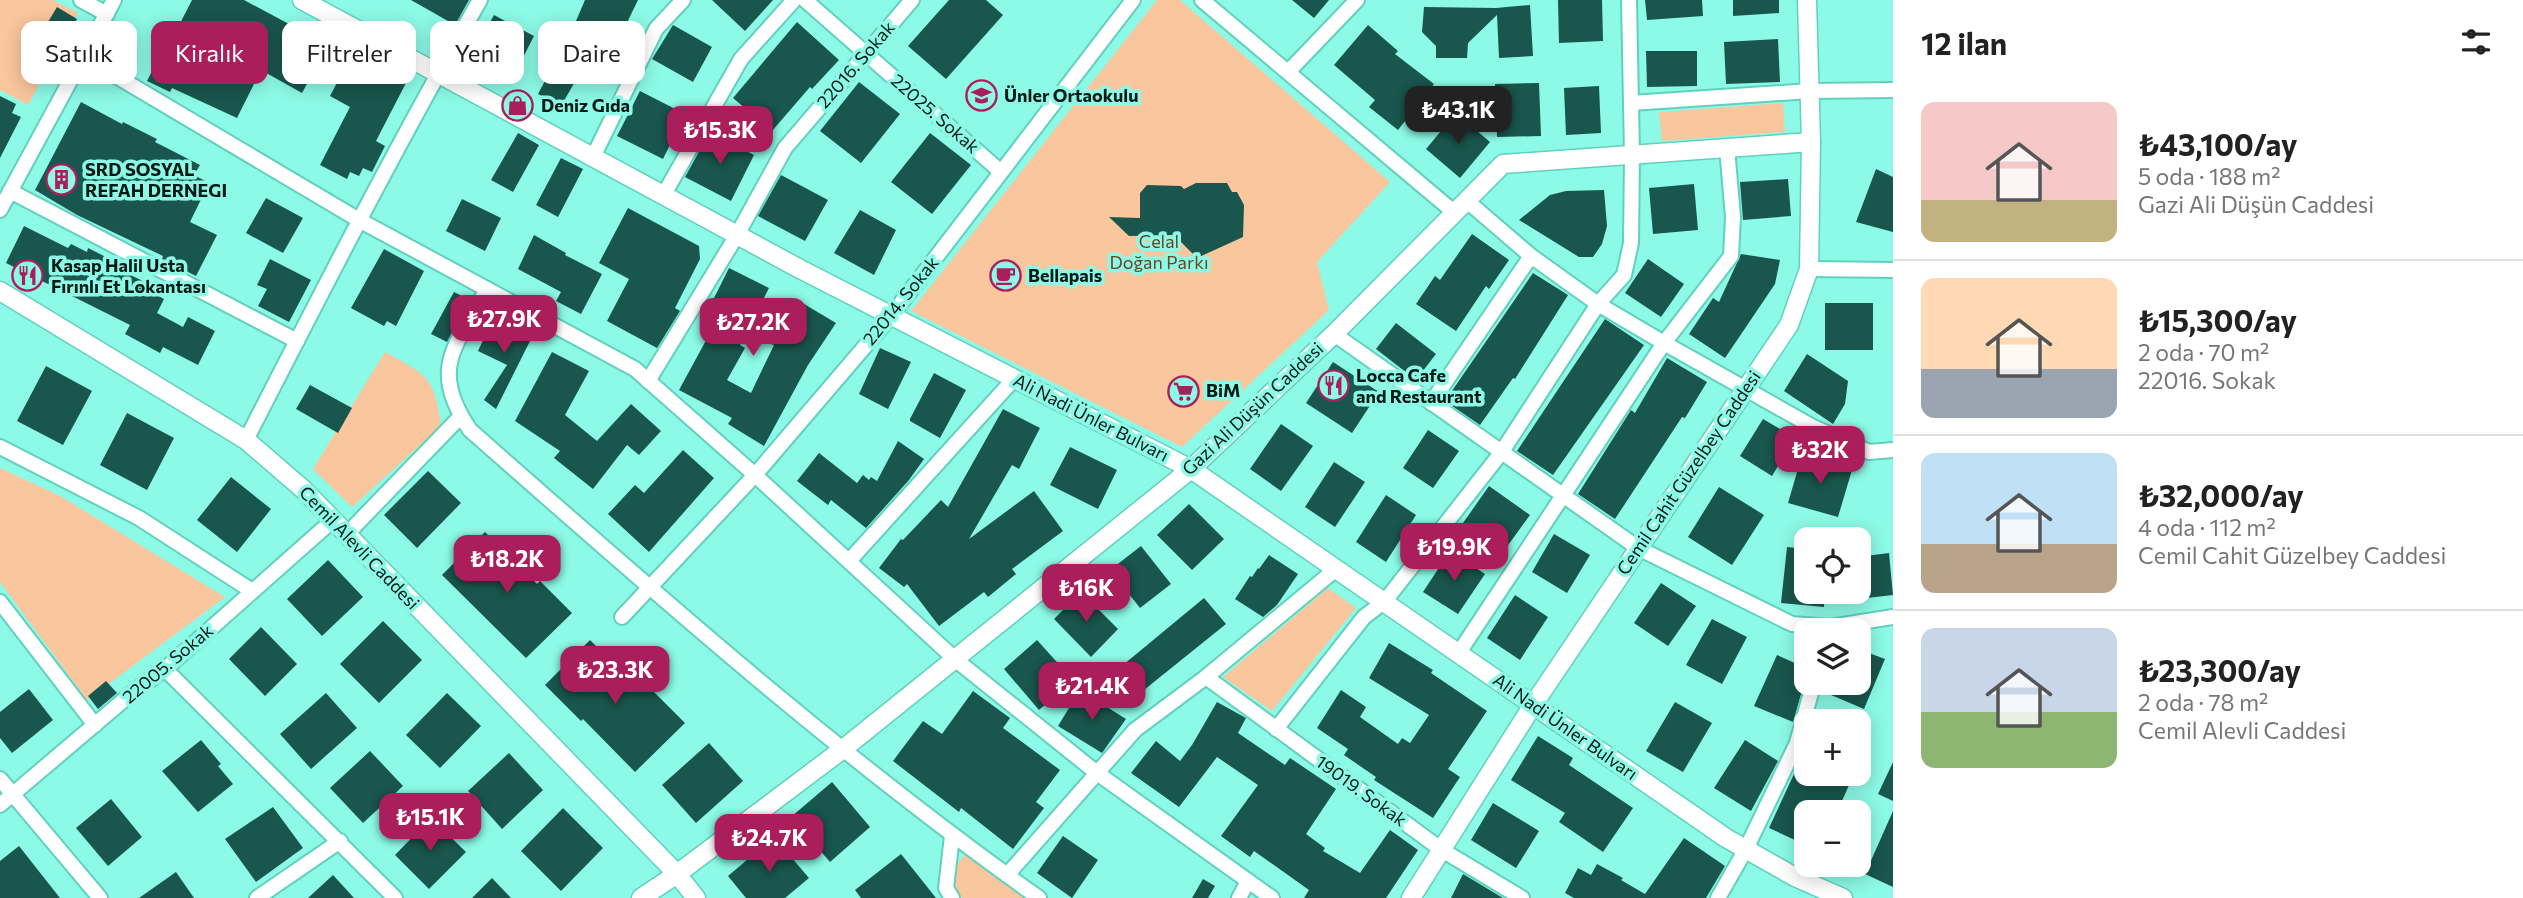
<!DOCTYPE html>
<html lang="tr">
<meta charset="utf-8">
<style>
:root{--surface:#fff;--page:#f6f6f6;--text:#222;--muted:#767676;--line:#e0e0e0;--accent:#ab1e5c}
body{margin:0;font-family:Commissioner,sans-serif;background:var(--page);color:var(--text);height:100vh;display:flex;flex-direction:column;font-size:26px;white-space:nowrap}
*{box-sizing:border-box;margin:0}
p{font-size:23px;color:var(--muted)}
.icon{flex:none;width:38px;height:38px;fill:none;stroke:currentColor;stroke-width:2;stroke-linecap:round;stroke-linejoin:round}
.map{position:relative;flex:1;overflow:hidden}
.drawer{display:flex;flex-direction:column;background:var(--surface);width:630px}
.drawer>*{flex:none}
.banner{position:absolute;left:21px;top:21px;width:665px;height:63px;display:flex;gap:14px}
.controls{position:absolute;left:1794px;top:527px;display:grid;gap:14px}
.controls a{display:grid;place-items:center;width:77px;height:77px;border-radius:14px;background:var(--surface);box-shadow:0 4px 18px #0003;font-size:35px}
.price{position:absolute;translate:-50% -60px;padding:0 16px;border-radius:14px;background:var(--accent);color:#fff;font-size:23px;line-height:46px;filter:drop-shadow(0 2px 4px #0008)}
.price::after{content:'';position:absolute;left:50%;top:42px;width:21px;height:16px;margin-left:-10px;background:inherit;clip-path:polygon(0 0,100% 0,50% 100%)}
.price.selected{background:#222;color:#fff}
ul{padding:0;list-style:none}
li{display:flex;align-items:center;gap:21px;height:175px;padding:0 28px}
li+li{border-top:2px solid var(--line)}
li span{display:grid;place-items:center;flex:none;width:196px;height:140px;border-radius:14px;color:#555}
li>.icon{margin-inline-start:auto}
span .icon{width:84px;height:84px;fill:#fffc;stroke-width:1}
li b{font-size:30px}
h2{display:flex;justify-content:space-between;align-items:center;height:84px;padding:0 28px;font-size:30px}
.chip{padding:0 24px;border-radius:14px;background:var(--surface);box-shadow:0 4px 18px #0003;font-size:24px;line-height:63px}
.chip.selected{background:var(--accent);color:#fff}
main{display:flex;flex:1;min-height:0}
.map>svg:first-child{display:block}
</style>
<main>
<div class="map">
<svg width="1893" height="898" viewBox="0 0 1893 898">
<rect width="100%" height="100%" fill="#8cfae6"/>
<g fill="#f9c69d">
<path d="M0,0H53L78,13L28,105L0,90Z"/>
<path d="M1157,0H1180L1390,182L1317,262L1329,310L1182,447L911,311Z"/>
<path d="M1783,103L1785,132L1662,141L1659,112Z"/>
<path d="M385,352C426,375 435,376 441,426L352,507L313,469Z"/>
<path d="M0,468L60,496L225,597L87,700L0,582Z"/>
<path d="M1328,588L1356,608L1272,711L1223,677Z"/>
<path d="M965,854L1026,898H962L952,885L957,865Z"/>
</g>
<g fill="#19564d">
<path d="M192,0H244L328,45L302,93L261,70L237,118L172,88L170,92L147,81L167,41L170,43Z"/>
<path d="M411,0H469L455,25Z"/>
<path d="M585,0H638L601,76L584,66L561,106L538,94L573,28Z"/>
<path d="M712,0H773L745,31Z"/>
<path d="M949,0H986L1003,15L946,79L908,46Z"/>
<path d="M1292,0H1329L1314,18Z"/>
<path d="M1558,0H1602L1603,41L1559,43Z"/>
<path d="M1645,0H1702L1703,16L1647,20Z"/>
<path d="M1733,0H1779V13L1733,16Z"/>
<path d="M1530,5L1533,56L1499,58L1497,15L1468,43L1467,58H1436V46L1422,32L1424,7L1496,8Z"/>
<path d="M57,7L77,19L68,34L48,22Z"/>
<path d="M494,15L534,36L510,83L469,61Z"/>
<path d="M797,22L839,60L812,89L810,87L772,131L733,98Z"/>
<path d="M673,25L712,47L693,82L652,59Z"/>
<path d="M1368,25L1398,51L1395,54L1434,84L1398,130L1369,107L1375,100L1334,65Z"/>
<path d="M1778,39L1780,82L1726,84L1724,42Z"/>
<path d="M354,50L376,61L375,64L407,81L376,141L385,146L372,172L363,168L359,176L350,172L347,179L320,165L350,107L330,96Z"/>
<path d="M1646,51H1697V86L1647,87Z"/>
<path d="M859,82L900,114L861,163L820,131Z"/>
<path d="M1539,83L1541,136L1497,137L1495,84Z"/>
<path d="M1599,86L1601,133L1566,135L1564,88Z"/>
<path d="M640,91L685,114L663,159L617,136Z"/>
<path d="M0,96L16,104L12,113L21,117L0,158Z"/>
<path d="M81,102L122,124L123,122L157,139L155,142L200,165L194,175L209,183L190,222L217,235L196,276L162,259L163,256L77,215L35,190Z"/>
<path d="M1456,113L1490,142L1460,178L1426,149Z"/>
<path d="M710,132L754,155L731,201L685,177Z"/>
<path d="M518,133L539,145L513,192L491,180Z"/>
<path d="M930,133L971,165L932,214L891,182Z"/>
<path d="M561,158L583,169L558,217L536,205Z"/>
<path d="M1876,169L1893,177V232L1856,222Z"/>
<path d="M781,175L828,200L805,241L758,216Z"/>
<path d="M1788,179L1791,216L1743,220L1740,182Z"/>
<path d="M1196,183H1227L1232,192H1237L1244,205L1243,237L1197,258L1174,235L1129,236L1109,217L1140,218V193L1147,185L1181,186L1184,189Z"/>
<path d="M1694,184L1698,230L1653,234L1649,188Z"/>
<path d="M1604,190L1607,226L1602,244L1593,257H1579L1519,220L1550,195L1566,191Z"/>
<path d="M266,198L303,218L283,253L246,233Z"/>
<path d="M462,199L501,218L485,251L446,231Z"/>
<path d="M628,208L699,246L700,259L675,308L680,311L657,348L607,321L629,279L599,263Z"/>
<path d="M860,210L896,230L874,275L834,253Z"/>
<path d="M24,226L68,248L71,244L87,252L88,248L106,257L103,262L145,282L142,287L164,299L157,313L183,327L188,317L215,331L198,365L163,347L160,353L125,334L130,325L6,263Z"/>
<path d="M1472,234L1509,260L1489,289L1486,286L1456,331L1416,304L1435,276L1440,280Z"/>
<path d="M534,235L566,253L565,255L602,274L581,314L556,301L561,292L518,269Z"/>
<path d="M384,249L424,271L396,326L387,321L384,326L351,308Z"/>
<path d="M1741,254L1780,260L1775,284L1725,358L1689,334L1713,298L1719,302Z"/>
<path d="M270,259L311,280L289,322L258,306L267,289L257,285Z"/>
<path d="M1648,259L1684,284L1661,317L1625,293Z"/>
<path d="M729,268L769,288L740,345L745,348L727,380L751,393L774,345L771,344L799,301L836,323L808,365L764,446L728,424L732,418L679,390L716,322L705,316Z"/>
<path d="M1533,273L1568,295L1515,379L1513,378L1480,425L1445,401Z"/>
<path d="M454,292L470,300L447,342L431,334Z"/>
<rect x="1825" y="303" width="48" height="47"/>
<path d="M493,319L532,337L496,409L484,400L507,365L478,351Z"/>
<path d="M1605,319L1644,345L1553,475L1517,451Z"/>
<path d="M1396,323L1436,354L1416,380L1376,349Z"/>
<path d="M880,348L911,362L888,409L859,394Z"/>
<path d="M552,352L589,371L565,415L597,441L631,404L661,431L639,455L627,445L593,489L554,458L560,451L515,421Z"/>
<path d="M1807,354L1848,381L1845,404L1833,424L1784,391Z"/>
<path d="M1667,358L1707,382L1685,418L1682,417L1615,519L1578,494L1631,410L1635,413Z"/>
<path d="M1333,362L1379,392L1352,433L1306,403Z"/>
<path d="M46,366L92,391L63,445L17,421Z"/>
<path d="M934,373L966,390L940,438L910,421V419Z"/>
<path d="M310,385L352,408L338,433L296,409Z"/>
<path d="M1003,409L1040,428L1019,469L1012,465L969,539L1034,491L1063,531L1012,569L1016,574L988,597L984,592L939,626L907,584L904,587L879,568L901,539L903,540L941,500L948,507Z"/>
<path d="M127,413L174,438L147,490L100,465Z"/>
<path d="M1763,419L1795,438L1772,476L1740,456Z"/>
<path d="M1281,424L1313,446L1281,491L1250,469Z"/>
<path d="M1428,430L1459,451L1433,488L1403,468Z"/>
<path d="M898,441L924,459L909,480L866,528L831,500L828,505L797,481L819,453L857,483L863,475L869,480L871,477L877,481Z"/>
<path d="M1070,447L1117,470L1098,509L1050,485Z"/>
<path d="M683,450L714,478L649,552L608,514L635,485L644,493Z"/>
<path d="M1802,455L1852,470L1838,517L1788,503Z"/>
<path d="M1334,462L1365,482L1335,527L1305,507Z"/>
<path d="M428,471L461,503L417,548L384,515Z"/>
<path d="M231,477L271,509L237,552L197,520Z"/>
<path d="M1489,486L1530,515L1503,552L1463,523Z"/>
<path d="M1719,487L1764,515L1732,565L1688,537Z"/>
<path d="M1386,495L1416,515L1386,562L1356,542Z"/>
<path d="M1189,504L1224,539L1192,570L1157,535Z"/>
<path d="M485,532L537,584L540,581L572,613L526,658L442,575Z"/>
<path d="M1554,534L1590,555L1567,593L1532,572Z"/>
<path d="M1141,546L1171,584L1140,608L1110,570Z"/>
<path d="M1787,547L1806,549V592H1825L1824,607L1781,603Z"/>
<path d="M1450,551L1485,574L1458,614L1423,592Z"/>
<path d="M1889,553L1893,595L1858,599V557Z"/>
<path d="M1269,555L1298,574L1277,605L1263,617L1235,599L1250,576L1252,577L1258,568L1259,569Z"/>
<path d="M328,560L363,597L322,636L287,599Z"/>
<path d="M1661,583L1696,606L1668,646L1634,623Z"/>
<path d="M1081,592L1118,629L1091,657L1054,619Z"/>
<path d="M1515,595L1548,617L1520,660L1487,638Z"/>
<path d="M1204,598L1226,624L1144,690L1123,665Z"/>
<path d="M1712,619L1747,637L1722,684L1686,665Z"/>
<path d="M383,621L422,660L379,703L340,664Z"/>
<path d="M261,627L297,664L265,696L229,659Z"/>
<path d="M590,640L642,692L648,686L685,723L635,772L583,719L581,721L545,685Z"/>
<path d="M1037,640L1073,680L1039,710L1004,669Z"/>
<path d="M1389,643L1433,670L1431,673L1487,711L1448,769L1460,777L1433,818L1374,780L1376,777L1344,755L1348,749L1317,728L1341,690L1366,707L1360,717L1398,744L1402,738L1410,743L1429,715L1369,678Z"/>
<path d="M1858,649L1885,659L1864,709L1831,695L1836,682H1858Z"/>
<path d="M1777,655L1806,668V677L1793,722L1754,706Z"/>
<path d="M106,681L117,693L98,709L88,696Z"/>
<path d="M29,689L53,720L12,753L0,738V712Z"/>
<path d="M1080,690L1126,719L1102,753L1058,726Z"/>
<path d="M973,691L1010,718L1003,728L1060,770L1036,802L1044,808L1013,849L961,808L959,812L893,761L923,721L942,734Z"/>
<path d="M326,693L357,728L311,769L280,734Z"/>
<path d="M447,693L481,726L440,768L406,735Z"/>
<path d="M1217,702L1246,718L1238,733L1285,765L1290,758L1336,789L1306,834L1325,848L1323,851L1360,873L1390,830L1418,850L1386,898H1304L1309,890L1254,851L1250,857L1221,836L1258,785L1217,757L1179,807L1131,773L1156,741L1180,761L1192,745Z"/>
<path d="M1675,702L1712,723L1683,772L1646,751Z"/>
<path d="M1538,736L1573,758L1569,765L1633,808L1603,852L1559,822L1565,813L1511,780Z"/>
<path d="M201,740L221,764L218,766L233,784L198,812L162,771Z"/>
<path d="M1745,740L1778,761L1751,811L1714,788Z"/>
<path d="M709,743L743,781L696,823L662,785Z"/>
<path d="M1806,748V774H1854L1837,812H1806V845L1769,828Z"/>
<path d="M370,751L403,786L363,823L330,788Z"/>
<path d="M509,753L543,790L502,829L468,791Z"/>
<path d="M1893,762V801L1878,794Z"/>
<path d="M832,782L870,827L830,862L791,817Z"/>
<path d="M111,799L142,837L108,866L76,828Z"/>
<path d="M1493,803L1539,831L1516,868L1471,840Z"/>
<path d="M273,807L303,848L256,882L225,839Z"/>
<path d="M563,808L603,848L561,891L521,851Z"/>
<path d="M1893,811V887L1865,874Z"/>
<path d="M431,818L466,852L429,889L395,855Z"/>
<path d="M1063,836L1098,860L1072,898L1037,873Z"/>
<path d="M774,837L809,878L785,898H746L728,876Z"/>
<path d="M1684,838L1725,866L1706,898H1574L1565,893L1578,868L1591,875L1597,864L1623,878L1621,880L1645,894Z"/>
<path d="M19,846L60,898H0V861Z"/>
<path d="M901,854L936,898H861L855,890Z"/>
<path d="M176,872L194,898H139Z"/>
<path d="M1463,874L1503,898H1451Z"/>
<path d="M333,875L354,898H308Z"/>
<path d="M492,878L511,898H472Z"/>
<path d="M1203,879L1215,886L1208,898H1192Z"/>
</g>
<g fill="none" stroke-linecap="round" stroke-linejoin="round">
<defs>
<g id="minor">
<path d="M81,0L107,14"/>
<path d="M805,0L1001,172"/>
<path d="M1202,0L1455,213"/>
<path d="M84,57L359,220L635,369L755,475L956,660L1097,773L1272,898"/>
<path d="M1288,72L1357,0"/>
<path d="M1631,103L1810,91L1893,90"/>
<path d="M593,157L656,29L683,0"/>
<path d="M10,191L297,341"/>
<path d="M663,196L741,59L794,0"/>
<path d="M1467,201L1531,256L1598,304L1664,343L1813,427L1869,452L1893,450"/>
<path d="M0,210L114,0"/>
<path d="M1809,269L1893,270"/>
<path d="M487,289C456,346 428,368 470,430C654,592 839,756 1039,898"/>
<path d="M1334,334L1638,548L1792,624L1830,627L1893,617"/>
<path d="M648,381L737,235L785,148L912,0"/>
<path d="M1431,403L1531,256"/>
<path d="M246,440C322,292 397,144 480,0"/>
<path d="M0,447L139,518L252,591"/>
<path d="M347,534L461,416"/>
<path d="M849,561L1014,379"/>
<path d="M0,602L95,725"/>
<path d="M622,617L755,475L891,316L1133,0"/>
<path d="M1458,654L1664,343L1731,256L1733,217L1727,148"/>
<path d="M165,669L395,898"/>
<path d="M1206,677L1442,850L1522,898"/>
<path d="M1276,729L1364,617L1385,601L1501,453L1598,304L1624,275L1631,243L1632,155L1629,0"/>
<path d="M0,779L100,898"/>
<path d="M0,805L132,693L165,669L333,520"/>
<path d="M952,836L946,888L952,898"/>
<path d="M1007,875L1135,730L1206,677L1336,569"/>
<path d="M257,898L340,841"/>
<path d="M1239,898L1248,881"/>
<path d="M1718,898L1746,849L1797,743L1814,682"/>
</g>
<g id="tertiary">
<path d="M302,0L800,269L1191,469L1726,838L1795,877L1843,898"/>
<path d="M0,291L246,440L304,490L677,874L696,898"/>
<path d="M641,898L677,874L843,749L1191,469L1334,334L1503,164L1811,142"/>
<path d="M1411,898L1533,705L1789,325L1809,269L1811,142L1807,0"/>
</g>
</defs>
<use href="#minor" stroke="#61d1be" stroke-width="18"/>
<use href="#tertiary" stroke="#61d1be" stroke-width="21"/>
<use href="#minor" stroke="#fff" stroke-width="14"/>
<use href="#tertiary" stroke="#fff" stroke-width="18"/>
</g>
<defs>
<symbol id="school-ring" viewBox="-11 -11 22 22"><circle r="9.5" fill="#8cfae6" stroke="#ab1e5c" stroke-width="1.5"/><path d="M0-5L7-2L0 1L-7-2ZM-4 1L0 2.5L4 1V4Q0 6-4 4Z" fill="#ab1e5c"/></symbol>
<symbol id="shop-ring" viewBox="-11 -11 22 22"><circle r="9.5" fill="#8cfae6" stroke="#ab1e5c" stroke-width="1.5"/><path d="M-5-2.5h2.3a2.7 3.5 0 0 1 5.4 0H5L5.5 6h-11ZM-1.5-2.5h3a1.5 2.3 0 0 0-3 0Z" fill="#ab1e5c"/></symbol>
<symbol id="building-ring" viewBox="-11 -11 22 22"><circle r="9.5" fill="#8cfae6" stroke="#ab1e5c" stroke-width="1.5"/><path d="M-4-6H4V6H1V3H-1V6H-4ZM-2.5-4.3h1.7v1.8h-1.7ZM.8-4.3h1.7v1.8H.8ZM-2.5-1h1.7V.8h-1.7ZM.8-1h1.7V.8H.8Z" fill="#ab1e5c"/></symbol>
<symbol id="restaurant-ring" viewBox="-11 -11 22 22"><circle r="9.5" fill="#8cfae6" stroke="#ab1e5c" stroke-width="1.5"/><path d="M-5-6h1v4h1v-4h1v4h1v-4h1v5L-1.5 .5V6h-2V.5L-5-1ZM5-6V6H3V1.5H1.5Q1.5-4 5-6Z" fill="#ab1e5c"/></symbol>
<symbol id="cafe-ring" viewBox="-11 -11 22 22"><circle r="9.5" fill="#8cfae6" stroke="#ab1e5c" stroke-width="1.5"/><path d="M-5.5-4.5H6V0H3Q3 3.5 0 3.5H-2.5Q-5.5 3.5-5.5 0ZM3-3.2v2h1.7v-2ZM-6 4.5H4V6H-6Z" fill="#ab1e5c"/></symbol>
<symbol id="supermarket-ring" viewBox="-11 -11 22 22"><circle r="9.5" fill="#8cfae6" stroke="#ab1e5c" stroke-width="1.5"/><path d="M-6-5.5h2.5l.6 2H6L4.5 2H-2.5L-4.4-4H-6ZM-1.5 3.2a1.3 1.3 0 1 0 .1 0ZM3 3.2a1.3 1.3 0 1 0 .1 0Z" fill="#ab1e5c"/></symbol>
</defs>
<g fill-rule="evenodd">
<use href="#school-ring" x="964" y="78" width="35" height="35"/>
<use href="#shop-ring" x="500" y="88" width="35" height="35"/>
<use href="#building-ring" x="44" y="162" width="35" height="35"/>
<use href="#restaurant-ring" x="10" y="258" width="35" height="35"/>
<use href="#cafe-ring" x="988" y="258" width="35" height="35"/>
<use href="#restaurant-ring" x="1316" y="368" width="35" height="35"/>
<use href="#supermarket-ring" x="1166" y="374" width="35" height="35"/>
</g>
<g text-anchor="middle" stroke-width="7" stroke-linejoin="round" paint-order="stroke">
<g font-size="18" fill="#031a16" stroke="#8cfae6">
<text transform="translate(856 65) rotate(-49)" y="6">22016. Sokak</text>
<text transform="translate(935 114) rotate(41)" y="6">22025. Sokak</text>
<text transform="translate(901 301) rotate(-51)" y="6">22014. Sokak</text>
<text transform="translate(1253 409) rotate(-43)" y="6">Gazi Ali Düşün Caddesi</text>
<text transform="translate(1091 418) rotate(27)" y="6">Ali Nadi Ünler Bulvarı</text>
<text transform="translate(1689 473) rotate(-56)" y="6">Cemil Cahit Güzelbey Caddesi</text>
<text transform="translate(359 548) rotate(46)" y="6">Cemil Alevli Caddesi</text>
<text transform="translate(168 664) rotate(-40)" y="6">22005. Sokak</text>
<text transform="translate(1565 727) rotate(35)" y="6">Ali Nadi Ünler Bulvarı</text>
<text transform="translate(1361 791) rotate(36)" y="6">19019. Sokak</text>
</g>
<g font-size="18" font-weight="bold" fill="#031a16" stroke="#8cfae6" text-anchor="start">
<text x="1004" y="102">Ünler Ortaokulu</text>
<text x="541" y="112">Deniz Gıda</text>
<text x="85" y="176">SRD SOSYAL<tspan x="85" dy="21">REFAH DERNEGI</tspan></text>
<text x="51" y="272">Kasap Halil Usta<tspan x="51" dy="21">Fırınlı Et Lokantası</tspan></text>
<text x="1028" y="282">Bellapais</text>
<text x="1356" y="382">Locca Cafe<tspan x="1356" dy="21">and Restaurant</tspan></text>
<text x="1206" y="397">BiM</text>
</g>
<g font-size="18" fill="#6c4421" stroke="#8cfae6">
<text x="1159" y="248">Celal<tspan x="1159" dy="21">Doğan Parkı</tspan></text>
</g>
</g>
</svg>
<div class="controls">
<a><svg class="icon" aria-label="locate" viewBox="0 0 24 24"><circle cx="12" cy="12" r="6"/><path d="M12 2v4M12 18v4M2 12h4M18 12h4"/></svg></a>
<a><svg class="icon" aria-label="layers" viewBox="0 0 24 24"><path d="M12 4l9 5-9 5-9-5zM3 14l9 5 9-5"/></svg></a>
<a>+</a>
<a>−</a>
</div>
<b class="price selected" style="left:1458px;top:146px">₺43.1K</b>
<b class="price" style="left:720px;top:166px">₺15.3K</b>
<b class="price" style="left:504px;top:355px">₺27.9K</b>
<b class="price" style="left:753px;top:358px">₺27.2K</b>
<b class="price" style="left:1820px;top:486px">₺32K</b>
<b class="price" style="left:1454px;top:583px">₺19.9K</b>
<b class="price" style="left:507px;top:595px">₺18.2K</b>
<b class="price" style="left:1086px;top:624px">₺16K</b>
<b class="price" style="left:615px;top:706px">₺23.3K</b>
<b class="price" style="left:1092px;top:722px">₺21.4K</b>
<b class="price" style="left:430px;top:853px">₺15.1K</b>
<b class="price" style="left:769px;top:874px">₺24.7K</b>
<div class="banner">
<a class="chip">Satılık</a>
<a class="chip selected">Kiralık</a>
<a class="chip">Filtreler</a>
<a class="chip">Yeni</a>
<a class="chip">Daire</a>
</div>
</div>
<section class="drawer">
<h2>12 ilan<svg class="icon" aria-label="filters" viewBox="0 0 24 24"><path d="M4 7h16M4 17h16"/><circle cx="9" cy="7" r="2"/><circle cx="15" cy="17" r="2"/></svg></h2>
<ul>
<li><span style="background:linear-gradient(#f6c9c9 70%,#c2b280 0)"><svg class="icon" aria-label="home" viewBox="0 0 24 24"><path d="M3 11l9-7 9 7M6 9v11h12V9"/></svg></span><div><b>₺43,100/ay</b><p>5 oda · 188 m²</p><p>Gazi Ali Düşün Caddesi</p></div></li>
<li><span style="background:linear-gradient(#ffd9b3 65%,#9aa5b1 0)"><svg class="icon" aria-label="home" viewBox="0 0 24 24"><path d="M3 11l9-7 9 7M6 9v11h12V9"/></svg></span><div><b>₺15,300/ay</b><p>2 oda · 70 m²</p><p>22016. Sokak</p></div></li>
<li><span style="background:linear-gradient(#bfe0f5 65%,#b9a48a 0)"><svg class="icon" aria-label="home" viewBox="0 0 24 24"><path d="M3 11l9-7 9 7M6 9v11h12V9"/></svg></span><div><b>₺32,000/ay</b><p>4 oda · 112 m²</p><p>Cemil Cahit Güzelbey Caddesi</p></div></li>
<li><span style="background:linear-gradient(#c9d6e8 60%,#8fb573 0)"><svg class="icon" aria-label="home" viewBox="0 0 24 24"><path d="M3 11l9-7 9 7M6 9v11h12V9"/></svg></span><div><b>₺23,300/ay</b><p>2 oda · 78 m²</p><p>Cemil Alevli Caddesi</p></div></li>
</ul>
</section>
</main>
